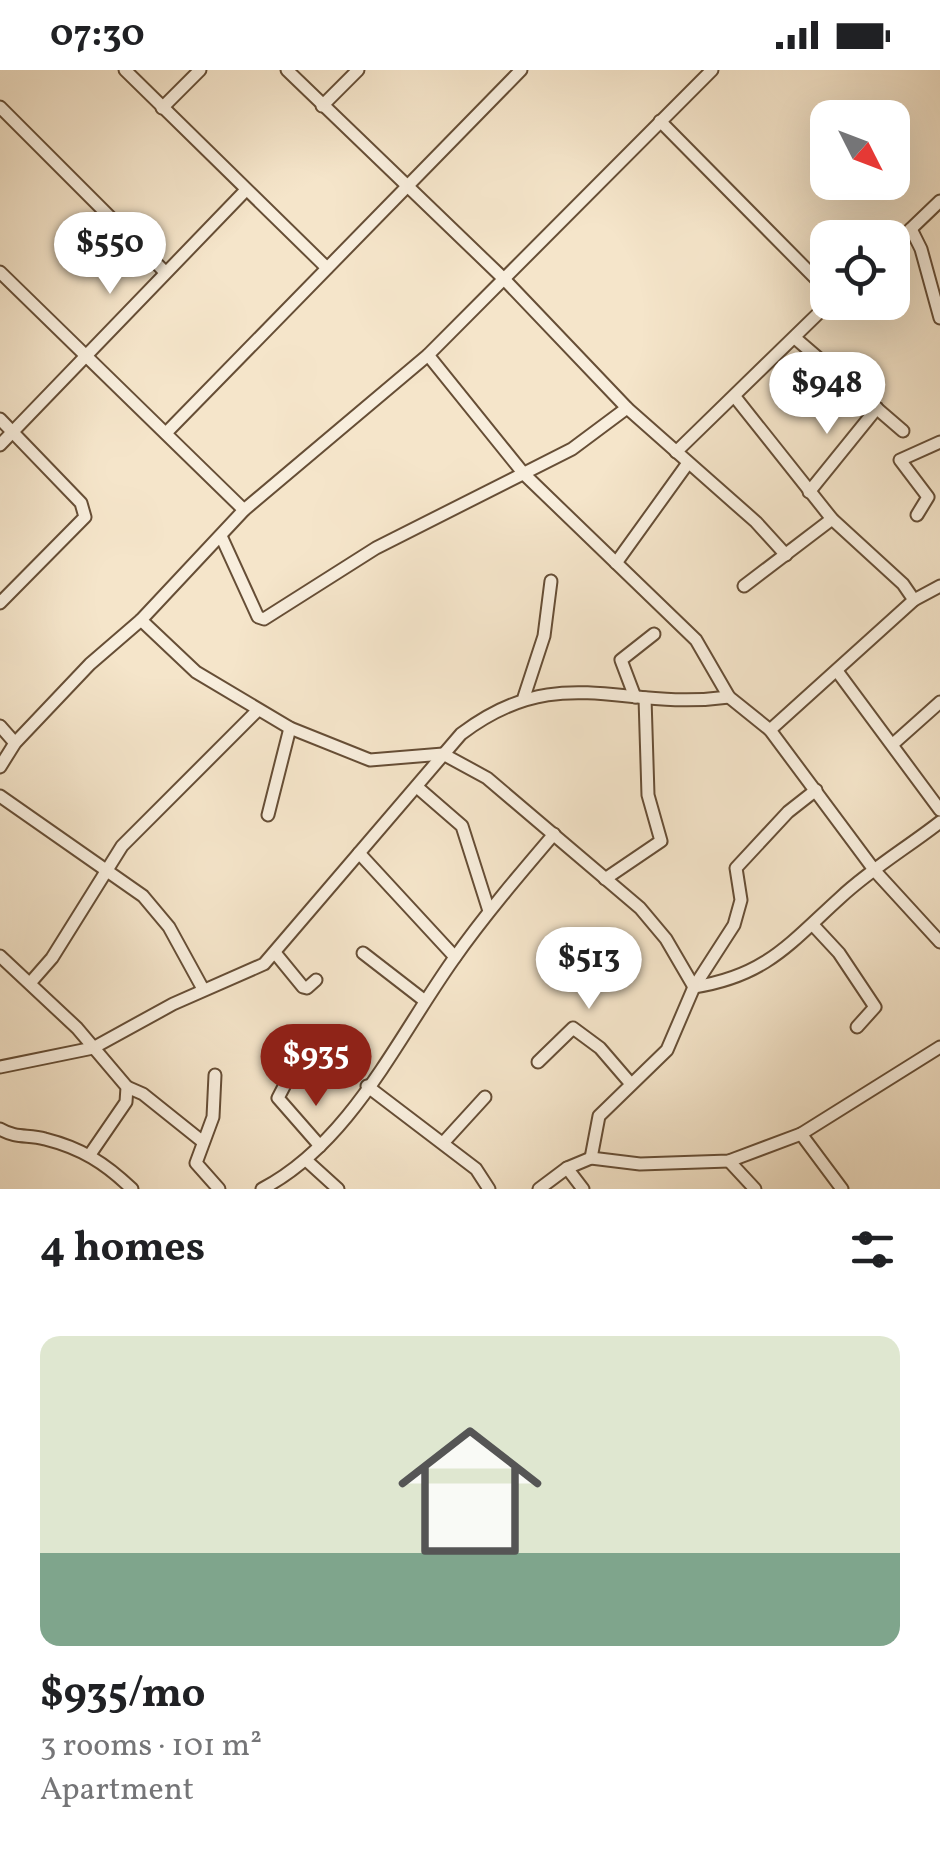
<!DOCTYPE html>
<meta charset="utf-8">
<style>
:root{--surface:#fff;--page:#f2f2f2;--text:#202124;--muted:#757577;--line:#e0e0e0;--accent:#8f2418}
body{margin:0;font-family:Vollkorn,serif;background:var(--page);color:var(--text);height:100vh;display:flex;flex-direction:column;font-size:38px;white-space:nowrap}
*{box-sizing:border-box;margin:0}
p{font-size:32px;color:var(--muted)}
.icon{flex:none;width:55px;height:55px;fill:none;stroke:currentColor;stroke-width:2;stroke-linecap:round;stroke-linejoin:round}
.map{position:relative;height:1119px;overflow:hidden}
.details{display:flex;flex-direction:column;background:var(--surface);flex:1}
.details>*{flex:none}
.needle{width:65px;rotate:132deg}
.tools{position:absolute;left:810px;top:30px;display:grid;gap:20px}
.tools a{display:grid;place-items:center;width:100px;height:100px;border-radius:20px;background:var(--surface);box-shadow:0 10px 40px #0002;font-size:50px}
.price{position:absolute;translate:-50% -85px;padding:0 22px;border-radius:35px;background:#fff;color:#222;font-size:32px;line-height:65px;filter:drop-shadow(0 2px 5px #0008)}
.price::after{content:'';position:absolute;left:50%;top:60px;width:30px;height:22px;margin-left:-15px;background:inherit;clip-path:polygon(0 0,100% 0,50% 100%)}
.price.on{background:var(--accent);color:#fff}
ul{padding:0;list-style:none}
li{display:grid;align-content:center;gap:20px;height:530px;padding:0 40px}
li+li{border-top:2px solid var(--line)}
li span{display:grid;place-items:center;height:310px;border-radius:20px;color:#555}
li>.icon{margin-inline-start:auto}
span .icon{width:180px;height:180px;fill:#fffc;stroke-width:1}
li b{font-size:42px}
h2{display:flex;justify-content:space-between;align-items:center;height:120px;padding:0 40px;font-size:42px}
.status{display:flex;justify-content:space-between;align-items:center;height:70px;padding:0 50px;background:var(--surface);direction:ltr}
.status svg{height:28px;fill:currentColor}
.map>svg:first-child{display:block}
</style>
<div class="status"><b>07:30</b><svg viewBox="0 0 49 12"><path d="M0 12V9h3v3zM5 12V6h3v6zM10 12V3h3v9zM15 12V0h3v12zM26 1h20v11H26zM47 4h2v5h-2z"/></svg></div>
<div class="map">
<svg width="940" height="1119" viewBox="0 0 940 1119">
<rect width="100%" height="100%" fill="#f5e5ca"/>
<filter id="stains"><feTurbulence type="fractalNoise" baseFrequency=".002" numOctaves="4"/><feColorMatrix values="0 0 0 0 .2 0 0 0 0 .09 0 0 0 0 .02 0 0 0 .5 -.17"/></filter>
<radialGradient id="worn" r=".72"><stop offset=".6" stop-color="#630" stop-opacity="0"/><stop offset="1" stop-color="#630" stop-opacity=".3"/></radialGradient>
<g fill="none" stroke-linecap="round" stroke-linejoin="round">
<defs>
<g id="minor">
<path d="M125,0L327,198"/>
<path d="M287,0L504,209L627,338L756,452L786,485"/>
<path d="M322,36L358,0"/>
<path d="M0,37L164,201"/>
<path d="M162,38L200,0"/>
<path d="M660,51L828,221"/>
<path d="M911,159L921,179L940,248"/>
<path d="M892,177L940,131"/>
<path d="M0,202L244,440"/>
<path d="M795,268L903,361"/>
<path d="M428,285L524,404L696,570L729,627L770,660L875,801L940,872"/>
<path d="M735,327L832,449L903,514L914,530"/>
<path d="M0,349L81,433L85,447L0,533"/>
<path d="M166,363L521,0"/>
<path d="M0,375L246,120"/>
<path d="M676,382L830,232"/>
<path d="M809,422L877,338"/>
<path d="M917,445L928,427L900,390L940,372"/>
<path d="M221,466L258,547L264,549L376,478L572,379L627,338"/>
<path d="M616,493L688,393"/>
<path d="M744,516L832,449"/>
<path d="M141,550L196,602L290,658L370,690L443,684L487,708L640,838L666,869L694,917C766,906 790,873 841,827C871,799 908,777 940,752"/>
<path d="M837,601L940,740"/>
<path d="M524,627L544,566L551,511"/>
<path d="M635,627L621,590L654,564"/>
<path d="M0,656L15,673"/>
<path d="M770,660L914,530L940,516"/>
<path d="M893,674L940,632"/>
<path d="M0,697L15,673L90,594L141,550L244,440L428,285L712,0"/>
<path d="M417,717L462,756L489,841"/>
<path d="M0,726L143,826L169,857L203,919"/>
<path d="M268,745L290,658"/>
<path d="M359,783L455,887"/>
<path d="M605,809L661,771L648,725L645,628"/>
<path d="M813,855L839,883L875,937L857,957"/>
<path d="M363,883L425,931"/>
<path d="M276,884L303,917L307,918L316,910"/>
<path d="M0,886L77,958L127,1017L126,1032L91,1083"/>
<path d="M31,912L52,888L122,776L257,641"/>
<path d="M538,992L573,958L600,978L631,1014"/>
<path d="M0,997L93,978L173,934L264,894L461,664C560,589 621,642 729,627"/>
<path d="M291,1003L278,1028L320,1076"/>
<path d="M215,1005L213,1047L196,1093L219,1119"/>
<path d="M367,1016L476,1099L489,1119"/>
<path d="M127,1017L143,1024L203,1072"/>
<path d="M0,1059C17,1069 28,1064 45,1069C81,1078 105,1093 132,1119"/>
<path d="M801,1064L842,1119"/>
<path d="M443,1073L485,1027"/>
<path d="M591,1088L599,1046L667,980L694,917L734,855L741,830L736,798L788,742L816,720"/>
<path d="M306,1090L338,1119"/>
<path d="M729,1091L755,1119"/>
<path d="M567,1098L583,1119"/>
<path d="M262,1119C350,1073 397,969 453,890C484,846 519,805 554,764"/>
<path d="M539,1119L567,1098L591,1088L640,1094L729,1091L801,1064L940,977"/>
</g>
</defs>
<use href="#minor" stroke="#664e36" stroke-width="15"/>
<use href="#minor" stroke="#f8eedd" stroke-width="11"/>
</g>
<rect width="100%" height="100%" filter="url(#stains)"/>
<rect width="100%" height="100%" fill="url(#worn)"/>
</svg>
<div class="tools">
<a><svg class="needle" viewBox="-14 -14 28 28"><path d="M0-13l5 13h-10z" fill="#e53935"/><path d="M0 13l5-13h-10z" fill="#757577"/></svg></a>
<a><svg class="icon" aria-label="locate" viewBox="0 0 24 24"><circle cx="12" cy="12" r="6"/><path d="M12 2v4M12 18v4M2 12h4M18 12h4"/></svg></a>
</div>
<b class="price" style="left:110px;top:227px">$550</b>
<b class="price" style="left:827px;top:367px">$948</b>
<b class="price" style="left:589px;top:942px">$513</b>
<b class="price on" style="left:316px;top:1039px">$935</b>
</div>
<section class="details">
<h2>4 homes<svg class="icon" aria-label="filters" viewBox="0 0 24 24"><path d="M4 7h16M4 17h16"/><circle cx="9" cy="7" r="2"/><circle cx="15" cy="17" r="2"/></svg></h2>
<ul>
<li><span style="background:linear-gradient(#dfe7d0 70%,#7fa58c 0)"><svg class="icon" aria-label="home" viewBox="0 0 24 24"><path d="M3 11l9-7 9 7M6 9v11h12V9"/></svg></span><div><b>$935/mo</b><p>3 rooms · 101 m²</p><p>Apartment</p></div></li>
</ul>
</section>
